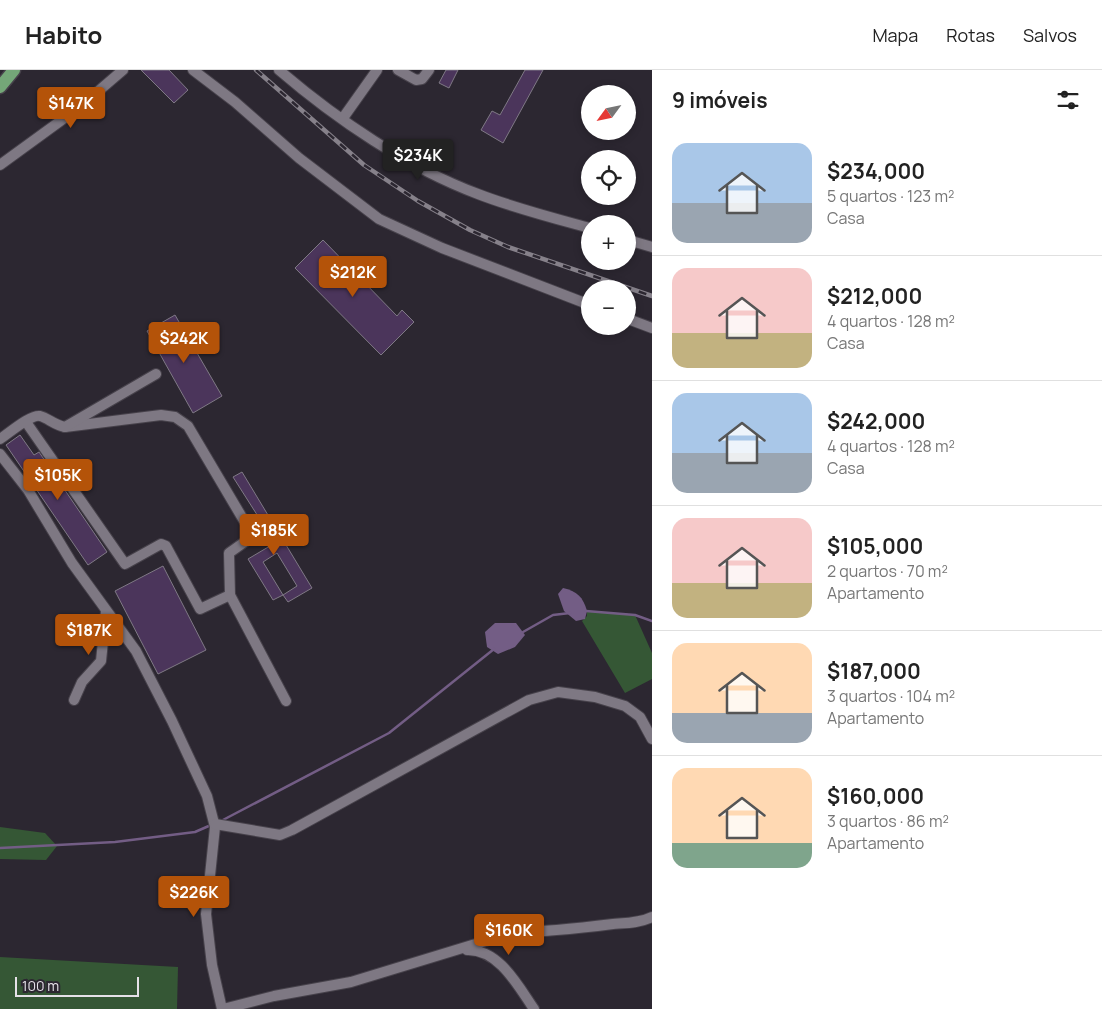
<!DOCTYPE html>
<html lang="pt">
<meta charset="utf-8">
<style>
:root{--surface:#fff;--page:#f6f6f6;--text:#222;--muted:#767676;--line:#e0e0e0;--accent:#b45309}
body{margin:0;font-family:Manrope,sans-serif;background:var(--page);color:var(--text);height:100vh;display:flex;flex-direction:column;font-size:19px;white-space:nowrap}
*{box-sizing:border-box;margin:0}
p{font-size:16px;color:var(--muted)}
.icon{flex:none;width:28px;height:28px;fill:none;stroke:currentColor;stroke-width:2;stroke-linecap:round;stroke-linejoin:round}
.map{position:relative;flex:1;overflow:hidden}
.drawer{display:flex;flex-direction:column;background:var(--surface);width:450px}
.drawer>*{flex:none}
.needle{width:32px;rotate:237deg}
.controls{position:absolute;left:581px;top:15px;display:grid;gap:10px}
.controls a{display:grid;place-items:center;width:55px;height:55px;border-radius:50%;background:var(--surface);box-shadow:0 2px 8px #0003;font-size:25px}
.scale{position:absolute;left:15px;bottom:12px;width:124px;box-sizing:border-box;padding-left:5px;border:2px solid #e5e1e8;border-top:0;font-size:14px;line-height:18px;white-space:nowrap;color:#e5e1e8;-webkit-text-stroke:4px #2c2731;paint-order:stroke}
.price{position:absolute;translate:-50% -42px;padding:0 11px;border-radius:5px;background:var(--accent);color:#fff;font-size:16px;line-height:32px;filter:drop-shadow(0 1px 2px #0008)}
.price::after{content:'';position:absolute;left:50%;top:30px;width:15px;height:11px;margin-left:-8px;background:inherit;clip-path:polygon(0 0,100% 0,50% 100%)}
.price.current{background:#222;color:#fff}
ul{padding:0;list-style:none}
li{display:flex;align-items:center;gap:15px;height:125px;padding:0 20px}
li+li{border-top:1px solid var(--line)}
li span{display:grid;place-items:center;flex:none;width:140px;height:100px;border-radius:15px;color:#555}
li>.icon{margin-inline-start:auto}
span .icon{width:60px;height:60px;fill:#fffc;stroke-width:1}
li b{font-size:21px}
h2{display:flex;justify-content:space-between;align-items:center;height:60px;padding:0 20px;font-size:21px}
header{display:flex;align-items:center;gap:30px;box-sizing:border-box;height:70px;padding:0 25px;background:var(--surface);border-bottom:1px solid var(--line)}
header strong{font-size:24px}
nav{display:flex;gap:28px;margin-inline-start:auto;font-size:18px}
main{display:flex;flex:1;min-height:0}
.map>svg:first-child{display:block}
</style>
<header>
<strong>Habito</strong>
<nav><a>Mapa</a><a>Rotas</a><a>Salvos</a></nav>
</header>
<main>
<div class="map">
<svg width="652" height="939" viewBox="0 0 652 939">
<rect width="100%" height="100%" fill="#2c2731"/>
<g fill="#355735">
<path d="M587,541L635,545L652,583V609L625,623L582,551L587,546Z"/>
<path d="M0,757L45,763L57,776L46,790L0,789Z"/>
<path d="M0,887L178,897L177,939H0Z"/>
</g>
<g fill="#735d85">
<path d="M563,518C577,521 583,527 587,541L585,549L576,551L564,541L558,524Z"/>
<path d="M495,553H516L525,565L515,577L498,584L487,577L485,562Z"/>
</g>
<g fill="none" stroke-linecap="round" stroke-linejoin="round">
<g stroke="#735d85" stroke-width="2.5">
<path d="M586,541L635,545L652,551"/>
<path d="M523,562L553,545L570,543"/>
<path d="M221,751L389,663L494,579"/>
<path d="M0,778L115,772L195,762L211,755"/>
</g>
</g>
<g fill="#4b355b" stroke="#7f7985" fill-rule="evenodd">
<path d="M141,0H169L188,20L174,33Z"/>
<path d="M446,0H458L449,18L439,13Z"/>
<path d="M525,0H543L503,73L481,60L492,41L500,45Z"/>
<path d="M323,170L397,246L402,240L414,252L381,285L295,198Z"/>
<path d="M175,245L222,326L193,343L147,261Z"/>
<path d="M20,365L34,385L39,382L107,482L88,495L6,375Z"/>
<path d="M242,402L312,518L288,532L283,525L273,530L248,489L275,473L233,407ZM277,483L297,516L283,525L263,492Z"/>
<path d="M163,496L206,580L158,604L115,521Z"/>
</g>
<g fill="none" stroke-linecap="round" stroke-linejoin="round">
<defs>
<g id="minor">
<path d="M193,0L235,32L299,88L379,149L442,178L590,235"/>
<path d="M279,0C336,49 408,98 478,124C514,138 553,148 590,158"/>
<path d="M398,0L416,10L422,9L429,0"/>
<path d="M343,48L377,0"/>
<path d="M0,95L81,36L123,0"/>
<path d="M628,170L652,177"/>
<path d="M628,249L652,258"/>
<path d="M26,352L125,494L161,474L166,476L200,539L230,525L286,631"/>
<path d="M65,357L161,345L175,347L188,356L253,466L229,483L230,525"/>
<path d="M0,369C8,364 31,344 40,346C48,348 54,355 65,357L156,304"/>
<path d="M0,384L28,420L72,493L136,581L172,651L207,726L215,757L206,844L212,895L222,939"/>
<path d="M74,630L82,612L101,591L106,541"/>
<path d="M215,754L280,765L292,760L529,630L558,622L595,627L625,636L640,647L652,669"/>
<path d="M467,880C499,879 518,916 534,939"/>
<path d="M223,939L274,926L351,912L515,862C548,862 581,858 613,854C626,853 640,853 652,847"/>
</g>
<path id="major" d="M0,17L14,0"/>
</defs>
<use href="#minor" stroke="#47424b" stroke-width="12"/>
<use href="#major" stroke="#47424b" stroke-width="15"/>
<use href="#minor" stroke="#7e7883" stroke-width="10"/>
<use href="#major" stroke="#74a778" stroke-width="12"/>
<defs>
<path id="rail" d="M256,0L364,95L418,131L470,160L508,177L652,226"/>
</defs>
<use href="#rail" stroke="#86818a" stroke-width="4.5"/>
<use href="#rail" stroke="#2c2731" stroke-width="2.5" stroke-dasharray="8" stroke-linecap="butt"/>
</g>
</svg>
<div class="controls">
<a><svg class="needle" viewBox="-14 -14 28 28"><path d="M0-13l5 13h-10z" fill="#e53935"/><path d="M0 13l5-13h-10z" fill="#767676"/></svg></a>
<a><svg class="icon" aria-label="locate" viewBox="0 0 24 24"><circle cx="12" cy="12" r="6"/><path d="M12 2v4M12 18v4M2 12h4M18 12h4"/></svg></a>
<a>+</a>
<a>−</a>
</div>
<div class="scale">100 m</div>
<b class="price" style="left:71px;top:59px">$147K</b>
<b class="price current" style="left:418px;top:111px">$234K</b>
<b class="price" style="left:353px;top:228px">$212K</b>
<b class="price" style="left:184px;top:294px">$242K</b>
<b class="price" style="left:58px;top:431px">$105K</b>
<b class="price" style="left:274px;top:486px">$185K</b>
<b class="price" style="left:89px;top:586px">$187K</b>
<b class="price" style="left:194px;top:848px">$226K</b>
<b class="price" style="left:509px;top:886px">$160K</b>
</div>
<section class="drawer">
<h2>9 imóveis<svg class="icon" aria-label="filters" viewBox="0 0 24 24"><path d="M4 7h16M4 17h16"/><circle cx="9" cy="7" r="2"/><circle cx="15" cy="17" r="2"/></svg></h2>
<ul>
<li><span style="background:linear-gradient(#a9c7e8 60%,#9aa5b1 0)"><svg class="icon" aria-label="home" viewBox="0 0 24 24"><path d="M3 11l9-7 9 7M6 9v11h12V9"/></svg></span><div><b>$234,000</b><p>5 quartos · 123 m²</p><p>Casa</p></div></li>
<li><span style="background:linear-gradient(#f6c9c9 65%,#c2b280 0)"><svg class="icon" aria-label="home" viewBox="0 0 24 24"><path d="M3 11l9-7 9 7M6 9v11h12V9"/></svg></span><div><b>$212,000</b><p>4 quartos · 128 m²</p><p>Casa</p></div></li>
<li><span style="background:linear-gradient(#a9c7e8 60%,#9aa5b1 0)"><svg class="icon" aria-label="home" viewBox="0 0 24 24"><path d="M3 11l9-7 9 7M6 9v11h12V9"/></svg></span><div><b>$242,000</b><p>4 quartos · 128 m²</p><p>Casa</p></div></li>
<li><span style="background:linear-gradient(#f6c9c9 65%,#c2b280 0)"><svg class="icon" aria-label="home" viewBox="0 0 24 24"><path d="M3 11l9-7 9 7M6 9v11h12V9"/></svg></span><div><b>$105,000</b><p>2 quartos · 70 m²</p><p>Apartamento</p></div></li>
<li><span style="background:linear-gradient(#ffd9b3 70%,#9aa5b1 0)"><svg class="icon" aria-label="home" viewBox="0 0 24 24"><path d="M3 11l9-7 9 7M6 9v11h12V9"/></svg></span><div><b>$187,000</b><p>3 quartos · 104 m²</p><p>Apartamento</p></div></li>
<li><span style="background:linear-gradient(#ffd9b3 75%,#7fa58c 0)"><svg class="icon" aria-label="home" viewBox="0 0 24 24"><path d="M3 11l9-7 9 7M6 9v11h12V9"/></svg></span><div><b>$160,000</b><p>3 quartos · 86 m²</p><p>Apartamento</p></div></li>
</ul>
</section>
</main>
